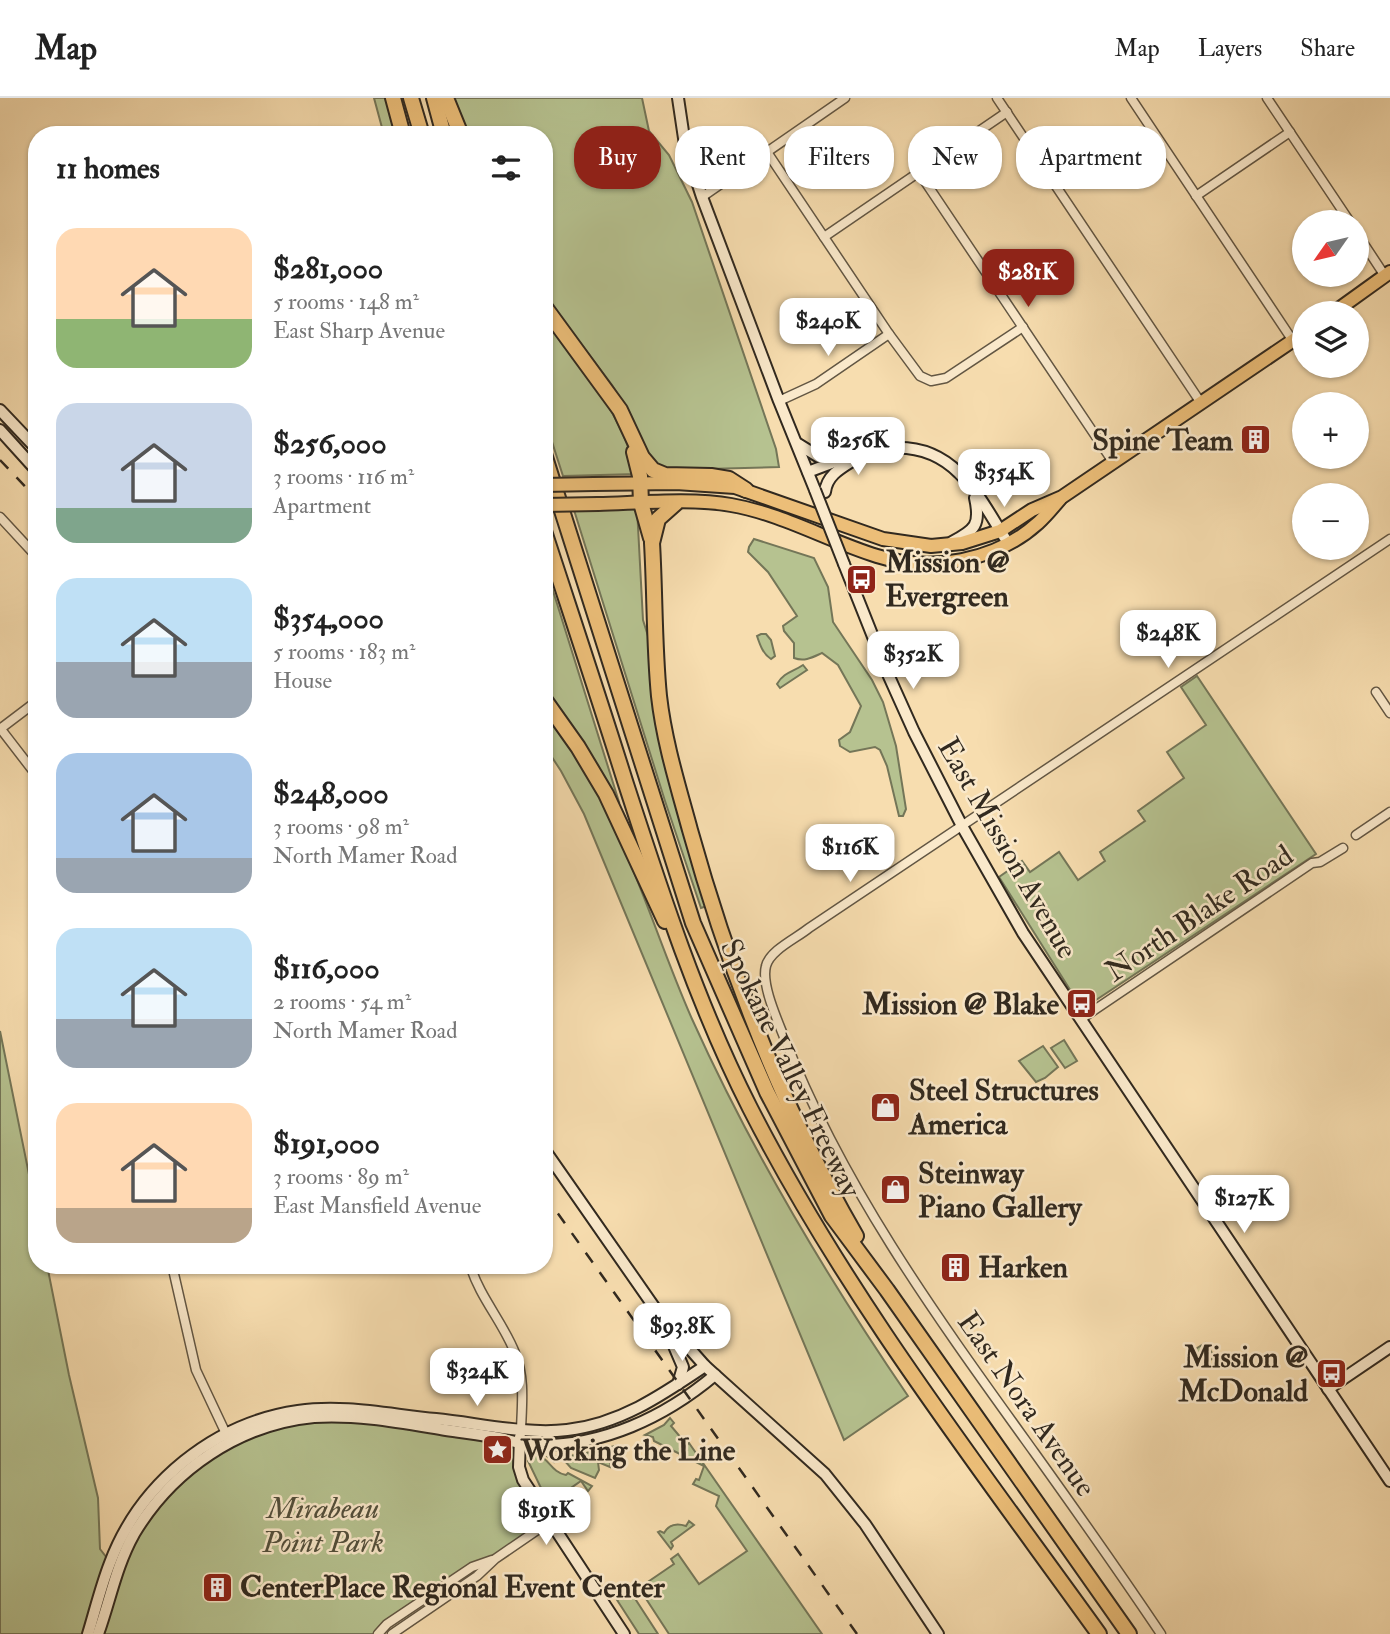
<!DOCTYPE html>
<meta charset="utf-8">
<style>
:root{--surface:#fff;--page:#f6f6f6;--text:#222;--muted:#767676;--line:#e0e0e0;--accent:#8f2418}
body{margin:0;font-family:"IM FELL Double Pica",serif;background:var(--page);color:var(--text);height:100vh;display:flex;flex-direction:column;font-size:26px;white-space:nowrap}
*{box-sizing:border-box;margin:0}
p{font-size:23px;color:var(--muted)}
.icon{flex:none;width:38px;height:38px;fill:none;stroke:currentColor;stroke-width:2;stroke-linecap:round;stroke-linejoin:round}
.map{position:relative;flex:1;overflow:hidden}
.side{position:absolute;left:28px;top:28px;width:525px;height:1148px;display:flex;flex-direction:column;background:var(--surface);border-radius:28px;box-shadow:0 2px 5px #0004}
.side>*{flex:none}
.banner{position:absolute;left:574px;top:28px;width:665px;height:63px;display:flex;gap:14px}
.needle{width:46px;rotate:236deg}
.tools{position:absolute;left:1292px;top:112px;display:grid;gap:14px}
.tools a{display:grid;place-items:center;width:77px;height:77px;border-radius:50%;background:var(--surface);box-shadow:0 2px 5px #0004;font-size:35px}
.price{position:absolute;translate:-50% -60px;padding:0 16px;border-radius:14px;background:#fff;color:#222;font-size:23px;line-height:46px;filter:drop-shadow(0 2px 4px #0008)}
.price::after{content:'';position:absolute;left:50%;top:42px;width:21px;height:16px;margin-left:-10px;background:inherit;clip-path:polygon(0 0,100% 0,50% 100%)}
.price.current{background:var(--accent);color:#fff}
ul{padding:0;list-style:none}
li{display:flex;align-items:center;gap:21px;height:175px;padding:0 28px}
li span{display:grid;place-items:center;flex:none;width:196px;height:140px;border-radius:21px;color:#555}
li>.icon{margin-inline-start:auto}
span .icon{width:84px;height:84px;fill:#fffc;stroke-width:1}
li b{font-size:30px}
h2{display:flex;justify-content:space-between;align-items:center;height:84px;padding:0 28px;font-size:30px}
.pill{padding:0 24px;border-radius:28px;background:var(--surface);box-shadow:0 2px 5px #0004;font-size:24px;line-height:63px}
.pill.current{background:var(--accent);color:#fff}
header{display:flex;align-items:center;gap:42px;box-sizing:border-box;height:98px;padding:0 35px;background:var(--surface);border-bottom:2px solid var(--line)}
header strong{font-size:33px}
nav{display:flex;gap:38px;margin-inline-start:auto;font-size:24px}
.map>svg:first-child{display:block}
</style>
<header>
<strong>Map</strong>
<nav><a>Map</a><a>Layers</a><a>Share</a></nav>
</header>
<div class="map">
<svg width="1390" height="1536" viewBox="0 0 1390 1536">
<rect width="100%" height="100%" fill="#f7ddaf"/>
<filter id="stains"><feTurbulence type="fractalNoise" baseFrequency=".00286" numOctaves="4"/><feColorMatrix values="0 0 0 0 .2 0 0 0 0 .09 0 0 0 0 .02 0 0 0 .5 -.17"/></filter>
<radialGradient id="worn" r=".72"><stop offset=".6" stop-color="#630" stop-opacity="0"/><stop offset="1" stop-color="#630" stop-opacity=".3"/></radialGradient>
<g fill="#b6c290" stroke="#747658" stroke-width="2">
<path d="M374,0H387L397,37H384Z"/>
<path d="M452,0H642L649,33L669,57L692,104L776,351L779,369L668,372L660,369L649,359L629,314L612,287L544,197V37H467Z"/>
<path d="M544,215C581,266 621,314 637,376L563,378L544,319Z"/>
<path d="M637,410L643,522L648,538L654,609L707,808L701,810L665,703L574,412Z"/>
<path d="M754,441L814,460L828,489L833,524L872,582L883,604L896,648L906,711L903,718H899L887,668L880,652L875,649L850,654L840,648L839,642L850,634L861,608L838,567L822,555C813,559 805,564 794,560V545L784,533L783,528L797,518L768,474L748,454L749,449Z"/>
<path d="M544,464L619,704H617L580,641L544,590Z"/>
<path d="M761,536H766L771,542L775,558L771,561C763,556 760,547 757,538Z"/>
<path d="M803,567L807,572L780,590L777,586C784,574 793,574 803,567Z"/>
<path d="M1197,578L1316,756L1087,908L1079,906L999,779L1022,763L1030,774L1059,754L1078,782L1105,763L1100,754L1145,723L1138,713L1184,680L1167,654L1206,627L1181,589Z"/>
<path d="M544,612C571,649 596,688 615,730C644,792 664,858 692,921C752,1054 826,1178 908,1298L844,1342L584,716L561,673L544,647Z"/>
<path d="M0,933L37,1116V1167H47L69,1277L98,1400L100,1451L110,1464L82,1536H0Z"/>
<path d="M1064,942L1077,963L1065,970L1051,950Z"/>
<path d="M1043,948L1058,969L1045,980L1036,984L1019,963Z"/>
<path d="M1205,1245L1215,1259L1204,1266L1194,1252Z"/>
<path d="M348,1319L520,1345L519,1369L549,1424L495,1461L472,1469L378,1536H98L124,1456L174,1384L253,1333Z"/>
<path d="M670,1320L674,1325L671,1328L687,1347L689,1345L822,1536H669L639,1490L674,1466L671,1461L678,1456L699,1486L747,1453L716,1408L719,1398L693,1386L696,1381L699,1382L704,1368L654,1343L653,1339L645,1337L664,1327Z"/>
<path d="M615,1348L611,1357L605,1355L602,1360L610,1364V1369L598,1364L599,1372L595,1380L571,1370L564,1362L556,1361L554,1364L548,1359L578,1357Z"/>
<path d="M534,1356C549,1358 550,1374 566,1377L568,1375L592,1388L588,1393L581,1383L571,1390L574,1399L563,1409L561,1421L540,1388L528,1363Z"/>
<path d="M689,1423L694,1427L671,1444L673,1448L671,1451L658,1434L660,1433L664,1435C669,1426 677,1425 686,1428Z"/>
<path d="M629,1496H632L658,1536H639L617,1502Z"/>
</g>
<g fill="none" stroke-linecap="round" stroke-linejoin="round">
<defs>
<g id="street">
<path d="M997,0L1201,305"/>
<path d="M1131,0L1293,243"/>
<path d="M1267,0L1350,124"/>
<path d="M767,54L889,236L920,278L931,283L946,280L1023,229"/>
<path d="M918,73L1113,364"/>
<path d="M1196,98L1290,34"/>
<path d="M702,99L845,0"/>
<path d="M1356,134L1385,178"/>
<path d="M824,139L1007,14"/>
<path d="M779,303L816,286L889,236"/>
<path d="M0,419L37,459"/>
<path d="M1376,594L1390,615"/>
<path d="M0,630L37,678"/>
<path d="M0,631L37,603"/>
<path d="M1356,737L1390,714"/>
<path d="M1081,921L1312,765L1320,764L1343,750"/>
<path d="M172,1167L196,1272L228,1340"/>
<path d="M470,1167C480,1200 503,1224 515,1255C525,1279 522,1306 521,1331"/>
<path d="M378,1536L387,1526L472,1469L492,1462"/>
<path d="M392,1536L477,1478L495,1461L549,1424"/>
<path d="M1161,1536C1120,1475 1077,1414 1034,1354C939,1222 843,1091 784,939C777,921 761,886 766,868C770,852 797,840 809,830L1390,441"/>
</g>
<g id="secondary">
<path d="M678,0L685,47L702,99L779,303L815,392"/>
<path d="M0,312L37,351"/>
<path d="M0,332L37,373"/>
<path d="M798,346L819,359L837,360"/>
<path d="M808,374C858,355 914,330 959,375C979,394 993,422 1008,445"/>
<path d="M825,394C827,376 843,369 857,360"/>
<path d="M952,444C975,432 981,427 975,400"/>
<path d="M844,466L887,574L914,634L962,728L1023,835L1390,1383"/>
<path d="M544,1051L659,1216L705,1268L825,1376L865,1426L938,1536"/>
<path d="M668,1234L683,1269L678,1286"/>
<path d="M1328,1291L1390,1249"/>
<path d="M520,1339L519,1369L523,1382L624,1536"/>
<path d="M88,1536C95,1513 101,1488 110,1465C140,1385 214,1325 298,1313C344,1306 391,1317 436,1321C477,1325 526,1337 567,1332C620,1326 662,1297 705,1268"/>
<path d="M98,1536C110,1503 116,1468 134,1436C172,1372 239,1326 314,1319C358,1316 403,1325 446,1332C466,1335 485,1337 504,1341C514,1344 525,1347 535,1347C602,1349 665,1319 715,1277"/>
</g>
<g id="primary">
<path d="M1333,215L1390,174"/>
<path d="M594,386L676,385L735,389L883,441L931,448L962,445L1000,433L1032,412L1062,399L1304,235"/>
<path d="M598,406C638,405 693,400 731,407C783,416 828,443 877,458C931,475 996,463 1038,425C1046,418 1053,409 1060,401"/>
</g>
<g id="highway">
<path d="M393,0L403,37"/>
<path d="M411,0L422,37"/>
<path d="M434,0L444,37"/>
<path d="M446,0L461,37"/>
<path d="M544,208L620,312L642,359L653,372L665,377L711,378L729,381L746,392"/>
<path d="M634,354L640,378L641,405L651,440"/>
<path d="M544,356L693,825L767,994L832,1118L887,1192L1129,1536"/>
<path d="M676,405L658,421L652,445C655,495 654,547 659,598C664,643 678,688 690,732C729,872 783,1012 856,1138"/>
<path d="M544,433C571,516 599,600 625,683C661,794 697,906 750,1010C846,1198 976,1365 1099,1536"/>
<path d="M544,601L578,649L606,696L665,823"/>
</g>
</defs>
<use href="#street" stroke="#625643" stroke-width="11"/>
<use href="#secondary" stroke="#31291f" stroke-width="14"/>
<use href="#primary" stroke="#31291f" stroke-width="16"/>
<use href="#highway" stroke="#31291f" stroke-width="18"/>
<use href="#street" stroke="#fae9cb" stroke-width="8"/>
<use href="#secondary" stroke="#fae9cb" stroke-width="10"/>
<use href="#primary" stroke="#ecbe78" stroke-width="12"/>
<use href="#highway" stroke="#ecbe78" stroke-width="14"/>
<g stroke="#31291f" stroke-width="2.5" stroke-dasharray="12 12" stroke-linecap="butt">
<path d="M0,362L37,401"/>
<path d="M544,1096L857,1536"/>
</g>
<defs>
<path id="secondary-bridge" d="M815,392L844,466"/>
<g id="primary-bridge">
<path d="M544,387L594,386"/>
<path d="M544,407L598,406"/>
</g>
</defs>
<use href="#secondary-bridge" stroke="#31291f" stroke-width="14" stroke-linecap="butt"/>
<use href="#primary-bridge" stroke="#31291f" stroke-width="16" stroke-linecap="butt"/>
<use href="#secondary-bridge" stroke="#fae9cb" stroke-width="10"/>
<use href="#primary-bridge" stroke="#ecbe78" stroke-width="12"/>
</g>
<defs>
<symbol id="building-square" viewBox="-11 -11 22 22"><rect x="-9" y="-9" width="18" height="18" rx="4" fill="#8f2418" stroke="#fae9cb"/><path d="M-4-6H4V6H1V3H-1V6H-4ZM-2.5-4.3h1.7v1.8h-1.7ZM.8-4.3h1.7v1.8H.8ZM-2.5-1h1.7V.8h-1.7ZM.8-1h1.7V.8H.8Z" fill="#fff"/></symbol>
<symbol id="bus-square" viewBox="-11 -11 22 22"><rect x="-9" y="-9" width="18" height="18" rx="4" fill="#8f2418" stroke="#fae9cb"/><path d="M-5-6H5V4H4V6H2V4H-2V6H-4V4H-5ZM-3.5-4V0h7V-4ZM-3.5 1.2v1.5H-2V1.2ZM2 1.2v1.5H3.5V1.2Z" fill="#fff"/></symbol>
<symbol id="shop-square" viewBox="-11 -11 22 22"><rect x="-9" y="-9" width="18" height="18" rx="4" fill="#8f2418" stroke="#fae9cb"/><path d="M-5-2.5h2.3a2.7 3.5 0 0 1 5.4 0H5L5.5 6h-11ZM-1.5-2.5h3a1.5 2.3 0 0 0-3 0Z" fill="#fff"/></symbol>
<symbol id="sight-square" viewBox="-11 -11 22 22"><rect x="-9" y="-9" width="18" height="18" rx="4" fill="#8f2418" stroke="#fae9cb"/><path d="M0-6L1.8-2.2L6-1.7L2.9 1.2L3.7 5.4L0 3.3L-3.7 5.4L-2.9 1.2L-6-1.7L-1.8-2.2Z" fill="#fff"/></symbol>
</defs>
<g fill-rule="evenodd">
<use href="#building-square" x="1238" y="324" width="35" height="35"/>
<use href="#bus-square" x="844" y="464" width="35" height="35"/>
<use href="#bus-square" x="1064" y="888" width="35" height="35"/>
<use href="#shop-square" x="868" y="992" width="35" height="35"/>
<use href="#shop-square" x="878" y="1074" width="35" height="35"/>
<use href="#building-square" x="938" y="1152" width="35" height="35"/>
<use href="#bus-square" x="1314" y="1258" width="35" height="35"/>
<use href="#sight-square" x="480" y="1334" width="35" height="35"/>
<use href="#building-square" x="200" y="1472" width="35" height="35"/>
</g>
<g text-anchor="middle" stroke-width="5" stroke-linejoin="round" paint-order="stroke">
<g font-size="30" font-weight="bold" fill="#31291f" stroke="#fae9cb" text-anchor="start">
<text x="1233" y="352" text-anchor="end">Spine Team</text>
<text x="885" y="474">Mission @<tspan x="885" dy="34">Evergreen</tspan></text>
<text x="1059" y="916" text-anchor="end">Mission @ Blake</text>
<text x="909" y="1002">Steel Structures<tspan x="909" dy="34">America</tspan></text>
<text x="918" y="1085">Steinway<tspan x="918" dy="34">Piano Gallery</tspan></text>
<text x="978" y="1179">Harken</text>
<text x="1308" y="1269" text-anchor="end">Mission @<tspan x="1308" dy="34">McDonald</tspan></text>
<text x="521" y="1362">Working the Line</text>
<text x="240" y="1499">CenterPlace Regional Event Center</text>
</g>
<g font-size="30" fill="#31291f" stroke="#fae9cb">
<text transform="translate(1008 750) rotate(60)" y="10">East Mission Avenue</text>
<text transform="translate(1199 815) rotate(-34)" y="10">North Blake Road</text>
<text transform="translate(791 970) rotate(64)" y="10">Spokane Valley Freeway</text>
<text transform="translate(1027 1306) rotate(55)" y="10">East Nora Avenue</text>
</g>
<g font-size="30" font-style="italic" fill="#524f3b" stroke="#fae9cb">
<text x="323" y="1420">Mirabeau<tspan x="323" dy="34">Point Park</tspan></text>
</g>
</g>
<rect width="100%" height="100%" filter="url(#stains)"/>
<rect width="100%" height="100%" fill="url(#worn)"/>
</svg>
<div class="tools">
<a><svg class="needle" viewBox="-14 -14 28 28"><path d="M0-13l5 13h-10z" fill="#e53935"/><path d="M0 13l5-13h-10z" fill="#767676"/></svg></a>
<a><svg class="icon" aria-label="layers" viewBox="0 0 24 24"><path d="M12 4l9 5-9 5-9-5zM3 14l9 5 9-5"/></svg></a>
<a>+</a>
<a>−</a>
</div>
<b class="price current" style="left:1028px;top:211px">$281K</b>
<b class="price" style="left:828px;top:260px">$240K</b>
<b class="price" style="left:858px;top:379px">$256K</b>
<b class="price" style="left:1004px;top:411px">$354K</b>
<b class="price" style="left:1168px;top:572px">$248K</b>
<b class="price" style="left:913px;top:593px">$352K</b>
<b class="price" style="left:850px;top:786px">$116K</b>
<b class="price" style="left:1244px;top:1137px">$127K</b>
<b class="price" style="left:682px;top:1265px">$93.8K</b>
<b class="price" style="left:477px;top:1310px">$324K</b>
<b class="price" style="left:546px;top:1449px">$191K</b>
<div class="banner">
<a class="pill current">Buy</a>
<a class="pill">Rent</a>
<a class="pill">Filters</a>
<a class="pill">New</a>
<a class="pill">Apartment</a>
</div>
<section class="side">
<h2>11 homes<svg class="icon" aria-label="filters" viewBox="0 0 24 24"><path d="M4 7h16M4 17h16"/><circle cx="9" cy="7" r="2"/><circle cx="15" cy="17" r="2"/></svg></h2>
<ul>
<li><span style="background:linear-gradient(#ffd9b3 65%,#8fb573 0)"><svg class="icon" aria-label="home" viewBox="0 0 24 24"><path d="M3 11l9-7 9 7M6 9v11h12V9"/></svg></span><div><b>$281,000</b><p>5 rooms · 148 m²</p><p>East Sharp Avenue</p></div></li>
<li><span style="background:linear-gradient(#c9d6e8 75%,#7fa58c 0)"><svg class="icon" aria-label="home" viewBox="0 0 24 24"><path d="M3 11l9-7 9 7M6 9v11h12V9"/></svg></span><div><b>$256,000</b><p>3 rooms · 116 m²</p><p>Apartment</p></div></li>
<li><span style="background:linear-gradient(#bfe0f5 60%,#9aa5b1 0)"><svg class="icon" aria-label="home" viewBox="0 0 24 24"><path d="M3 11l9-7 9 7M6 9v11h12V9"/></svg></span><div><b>$354,000</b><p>5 rooms · 183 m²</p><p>House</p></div></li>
<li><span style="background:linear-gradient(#a9c7e8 75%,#9aa5b1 0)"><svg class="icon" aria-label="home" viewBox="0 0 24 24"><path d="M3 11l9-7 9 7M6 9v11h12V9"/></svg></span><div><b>$248,000</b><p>3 rooms · 98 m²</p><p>North Mamer Road</p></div></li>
<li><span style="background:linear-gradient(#bfe0f5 65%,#9aa5b1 0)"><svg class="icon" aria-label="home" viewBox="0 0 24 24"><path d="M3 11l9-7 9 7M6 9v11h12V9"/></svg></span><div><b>$116,000</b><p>2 rooms · 54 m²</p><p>North Mamer Road</p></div></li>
<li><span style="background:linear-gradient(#ffd9b3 75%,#b9a48a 0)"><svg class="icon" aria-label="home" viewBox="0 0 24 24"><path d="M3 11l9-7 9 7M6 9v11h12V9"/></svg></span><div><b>$191,000</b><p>3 rooms · 89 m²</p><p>East Mansfield Avenue</p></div></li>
</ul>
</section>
</div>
